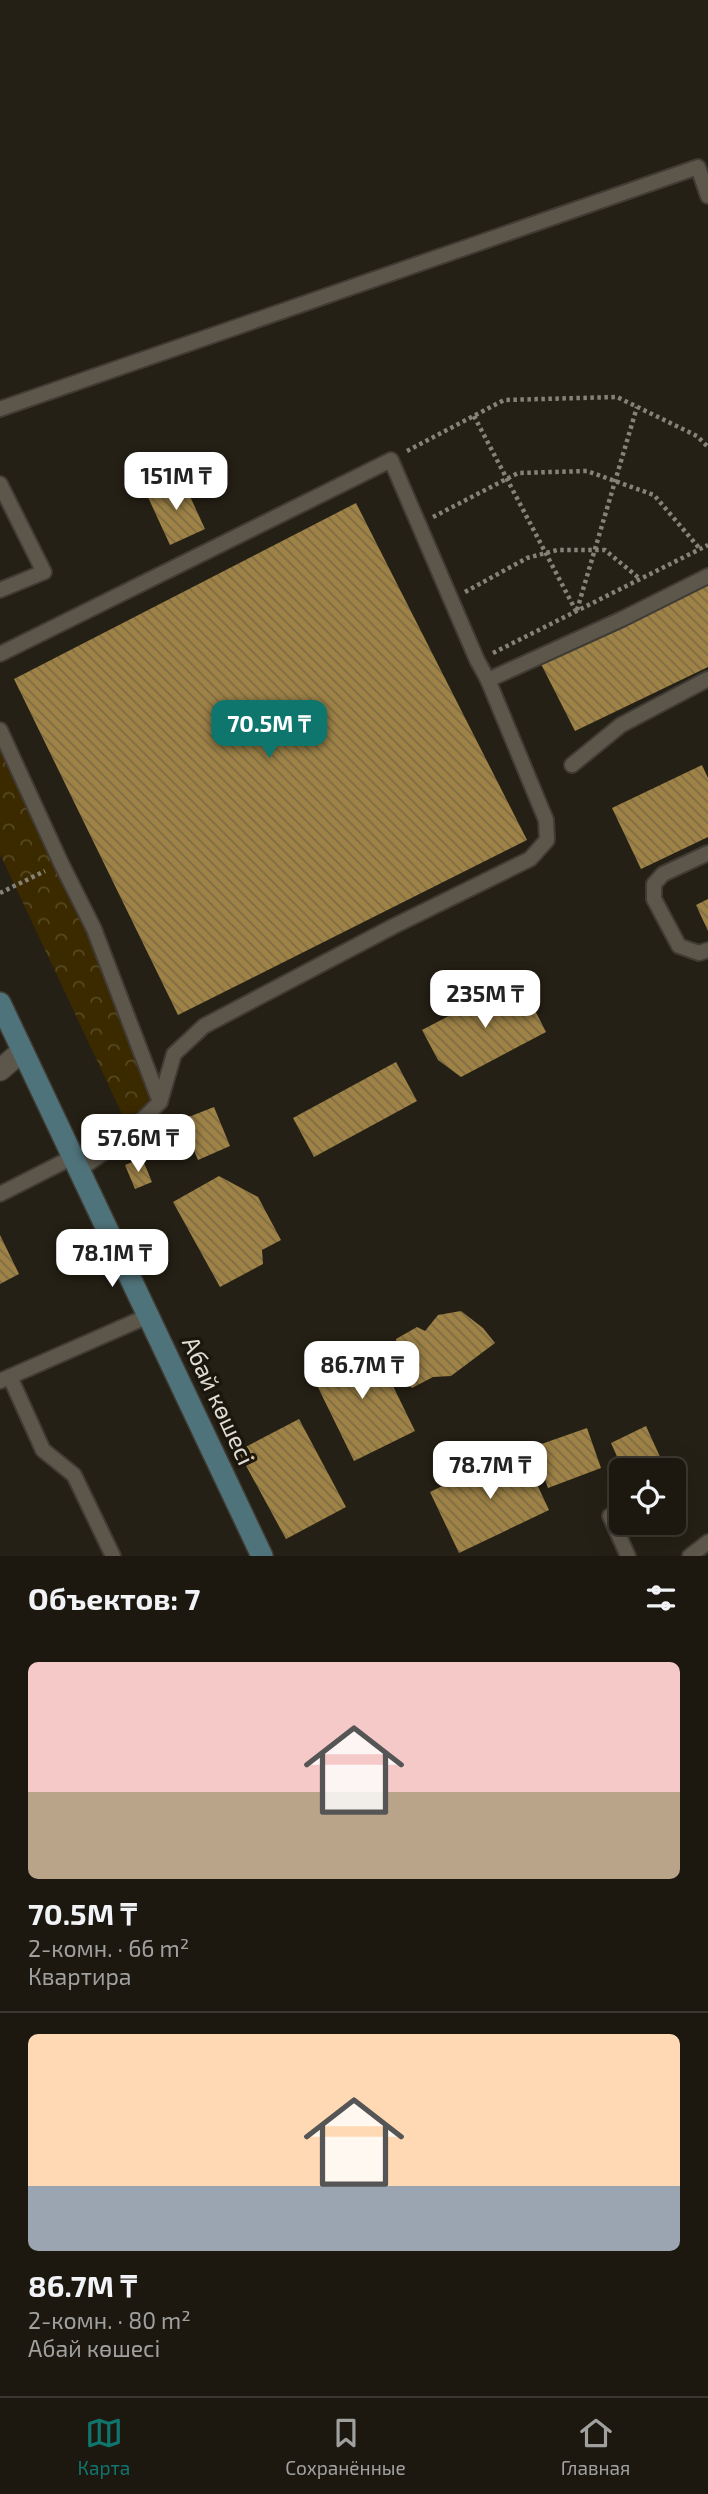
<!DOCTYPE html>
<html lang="ru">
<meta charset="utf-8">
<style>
:root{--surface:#1c1810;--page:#252119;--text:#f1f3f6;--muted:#a0a09f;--line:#3a3730;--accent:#0f766e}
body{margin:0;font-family:"Exo 2",sans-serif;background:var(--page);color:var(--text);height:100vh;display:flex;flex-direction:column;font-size:26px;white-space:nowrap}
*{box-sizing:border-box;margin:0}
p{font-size:23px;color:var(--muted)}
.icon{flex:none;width:38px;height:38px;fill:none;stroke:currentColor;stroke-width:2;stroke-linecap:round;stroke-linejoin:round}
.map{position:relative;height:1556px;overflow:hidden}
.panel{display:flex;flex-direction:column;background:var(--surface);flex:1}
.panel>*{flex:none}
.fabs{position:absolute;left:609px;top:1458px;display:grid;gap:14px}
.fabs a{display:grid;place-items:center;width:77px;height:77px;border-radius:10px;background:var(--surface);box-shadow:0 7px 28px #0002,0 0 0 2px var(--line);font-size:35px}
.price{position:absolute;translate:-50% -60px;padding:0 16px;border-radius:14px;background:#fff;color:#222;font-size:23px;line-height:46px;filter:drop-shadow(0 2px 4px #0008)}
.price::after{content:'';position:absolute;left:50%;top:42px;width:21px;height:16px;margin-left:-10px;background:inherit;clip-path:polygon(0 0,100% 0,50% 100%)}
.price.selected{background:var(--accent);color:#fff}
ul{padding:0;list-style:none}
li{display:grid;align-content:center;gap:14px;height:371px;padding:0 28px}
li+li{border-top:2px solid var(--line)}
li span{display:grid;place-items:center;height:217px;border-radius:10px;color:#555}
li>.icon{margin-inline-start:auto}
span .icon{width:126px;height:126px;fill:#fffc;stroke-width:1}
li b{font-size:30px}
h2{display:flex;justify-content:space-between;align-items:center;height:84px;padding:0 28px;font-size:30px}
.tab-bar{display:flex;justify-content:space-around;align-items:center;height:98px;border-top:2px solid var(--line);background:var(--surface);font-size:19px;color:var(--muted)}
.tab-bar a{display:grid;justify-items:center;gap:4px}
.tab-bar .selected{color:var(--accent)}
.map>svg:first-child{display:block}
</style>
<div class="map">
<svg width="708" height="1556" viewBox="0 0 708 1556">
<defs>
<pattern id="forest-crowns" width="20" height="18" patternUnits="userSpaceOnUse" patternTransform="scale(1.75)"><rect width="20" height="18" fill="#3b2a00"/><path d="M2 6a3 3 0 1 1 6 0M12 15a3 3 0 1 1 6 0" fill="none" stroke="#574824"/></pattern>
<pattern id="building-back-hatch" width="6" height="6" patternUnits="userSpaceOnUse" patternTransform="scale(1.75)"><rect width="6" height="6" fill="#9e8246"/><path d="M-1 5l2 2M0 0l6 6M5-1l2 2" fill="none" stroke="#7e6c44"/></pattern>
</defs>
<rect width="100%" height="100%" fill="#252015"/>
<path fill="url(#forest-crowns)" d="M0,730L61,863L160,1102L124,1118L0,854Z"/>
<g fill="url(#building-back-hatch)">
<path d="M182,479L205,529L170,545L147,495Z"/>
<path d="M356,503L527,840L178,1015L14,679Z"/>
<path d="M708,585V667L575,731L541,664Z"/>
<path d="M702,765L708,778V837L641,869L612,808Z"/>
<path d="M708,899V931L696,905Z"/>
<path d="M519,979L546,1032L461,1077L438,1060L422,1030Z"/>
<path d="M396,1062L417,1101L314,1157L293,1118Z"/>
<path d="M214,1107L230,1146L198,1160L181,1120Z"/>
<path d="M142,1158L152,1182L135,1189L125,1165Z"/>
<path d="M219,1176L258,1197L281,1240L262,1250L263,1264L220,1287L173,1202Z"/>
<path d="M0,1235L19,1274L0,1284Z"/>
<path d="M461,1311L483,1328L495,1343L451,1376L433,1377L412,1388L396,1375V1339L417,1327L425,1331L438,1315Z"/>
<path d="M371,1341L415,1431L354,1461L310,1371Z"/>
<path d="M299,1419L346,1507L286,1539L238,1451Z"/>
<path d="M646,1426L666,1470H623L611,1443Z"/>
<path d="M587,1428L601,1468L548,1488L533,1447Z"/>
<path d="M520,1448L549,1510L459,1553L430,1492Z"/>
</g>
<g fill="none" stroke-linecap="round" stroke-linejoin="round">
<defs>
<g id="lane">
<path d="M0,409L698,167L708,196"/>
<path d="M0,484L44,572L0,590"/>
<path d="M0,654L391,460L477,660L488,680"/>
<path d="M0,730L61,863L94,929L160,1102"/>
<path d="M572,765L621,725L708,679"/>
<path d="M708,853L663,874L654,884V899L679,946L699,953L708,950"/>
<path d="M79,1170L124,1138L160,1102L174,1054L204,1026L394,926L530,859L547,840L546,820L488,680L622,619L708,576"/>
<path d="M0,1194L73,1157"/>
<path d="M10,1377L43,1450L74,1475L113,1556"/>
<path d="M0,1381L148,1316"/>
<path d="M610,1516L628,1556"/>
<path d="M690,1556L708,1542"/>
</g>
<path id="street" d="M0,1070L22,1051"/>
<path id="secondary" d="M0,1003L262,1556"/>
</defs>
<use href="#lane" stroke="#403c35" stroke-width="18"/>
<use href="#street" stroke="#403c35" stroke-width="24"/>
<use href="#secondary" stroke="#403c35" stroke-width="24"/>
<g stroke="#868279" stroke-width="4.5" stroke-dasharray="3.5 3.5" stroke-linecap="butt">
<path d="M474,416L576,611"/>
<path d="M407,451L504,400L617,397L697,436L708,447"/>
<path d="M433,517L518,473L587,471L654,495L700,549"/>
<path d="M465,592L527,558L557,550H605L640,579"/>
<path d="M577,610L637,407"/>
<path d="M493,653L708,545"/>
<path d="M0,893L45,871"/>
</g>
<use href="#lane" stroke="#5d574b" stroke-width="14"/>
<use href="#street" stroke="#5d574b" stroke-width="21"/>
<use href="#secondary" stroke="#4f737a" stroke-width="21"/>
</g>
<g text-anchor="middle" stroke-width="7" stroke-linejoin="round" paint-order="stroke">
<g font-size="24" fill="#e0dcd5" stroke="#1c170c">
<text transform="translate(218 1401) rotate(65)" y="8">Абай көшесі</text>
</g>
</g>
</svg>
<div class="fabs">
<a><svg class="icon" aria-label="locate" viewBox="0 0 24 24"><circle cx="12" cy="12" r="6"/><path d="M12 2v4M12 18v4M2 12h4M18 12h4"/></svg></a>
</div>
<b class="price" style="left:176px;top:512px">151M ₸</b>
<b class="price selected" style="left:269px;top:760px">70.5M ₸</b>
<b class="price" style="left:485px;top:1030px">235M ₸</b>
<b class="price" style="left:138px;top:1174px">57.6M ₸</b>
<b class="price" style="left:112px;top:1289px">78.1M ₸</b>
<b class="price" style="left:362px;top:1401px">86.7M ₸</b>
<b class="price" style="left:490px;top:1501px">78.7M ₸</b>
</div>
<section class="panel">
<h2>Объектов: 7<svg class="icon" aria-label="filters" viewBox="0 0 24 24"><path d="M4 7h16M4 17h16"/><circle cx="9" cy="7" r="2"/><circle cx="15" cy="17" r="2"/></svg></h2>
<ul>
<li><span style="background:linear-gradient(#f6c9c9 60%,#b9a48a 0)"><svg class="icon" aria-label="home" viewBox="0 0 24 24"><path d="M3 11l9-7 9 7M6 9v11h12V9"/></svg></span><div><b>70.5M ₸</b><p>2-комн. · 66 m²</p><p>Квартира</p></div></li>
<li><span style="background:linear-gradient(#ffd9b3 70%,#9aa5b1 0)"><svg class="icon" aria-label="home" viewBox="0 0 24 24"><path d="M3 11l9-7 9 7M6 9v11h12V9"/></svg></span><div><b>86.7M ₸</b><p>2-комн. · 80 m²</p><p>Абай көшесі</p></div></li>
</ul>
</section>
<nav class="tab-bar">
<a class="selected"><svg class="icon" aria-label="map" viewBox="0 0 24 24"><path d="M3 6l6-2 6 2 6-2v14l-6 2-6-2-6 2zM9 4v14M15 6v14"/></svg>Карта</a>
<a><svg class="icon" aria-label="saved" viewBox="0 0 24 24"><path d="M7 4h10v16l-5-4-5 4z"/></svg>Сохранённые</a>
<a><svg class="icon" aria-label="home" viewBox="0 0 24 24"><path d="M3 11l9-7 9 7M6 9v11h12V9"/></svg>Главная</a>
</nav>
